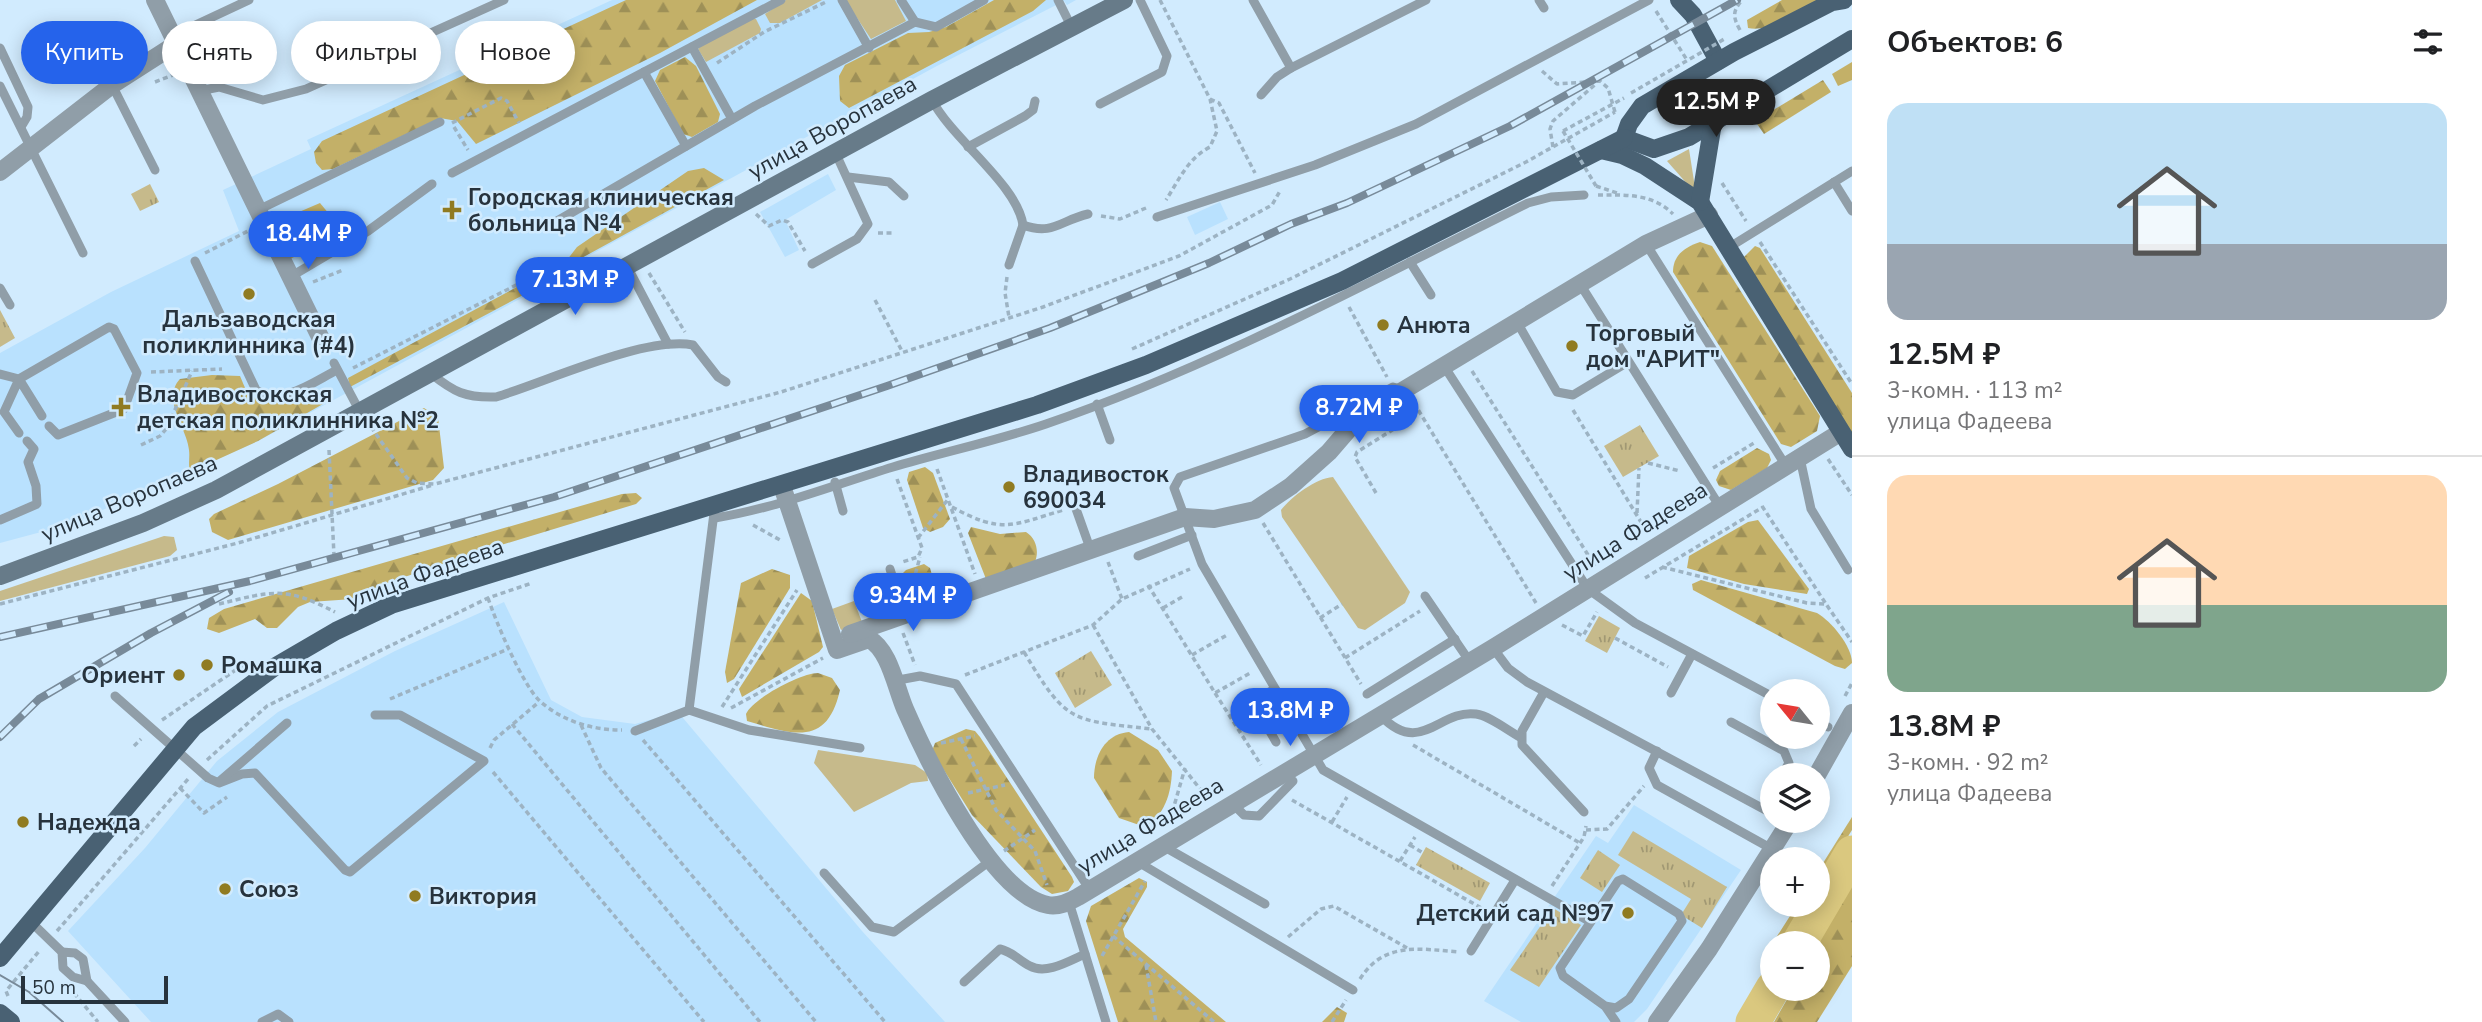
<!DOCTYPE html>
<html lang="ru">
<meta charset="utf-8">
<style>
:root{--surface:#fff;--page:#f2f2f2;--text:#202124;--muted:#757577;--line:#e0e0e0;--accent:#2563eb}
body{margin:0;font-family:"Nunito Sans",sans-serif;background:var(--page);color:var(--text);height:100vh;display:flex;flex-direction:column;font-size:26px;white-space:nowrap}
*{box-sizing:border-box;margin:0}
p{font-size:23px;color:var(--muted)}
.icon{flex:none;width:38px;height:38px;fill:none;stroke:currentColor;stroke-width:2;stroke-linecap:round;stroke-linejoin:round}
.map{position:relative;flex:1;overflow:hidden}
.side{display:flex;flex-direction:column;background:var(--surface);width:630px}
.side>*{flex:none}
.guide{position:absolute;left:21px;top:21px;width:665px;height:63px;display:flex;gap:14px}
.needle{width:46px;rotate:300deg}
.controls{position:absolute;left:1760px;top:679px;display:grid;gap:14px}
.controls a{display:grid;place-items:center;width:70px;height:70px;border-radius:50%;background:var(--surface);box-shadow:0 4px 18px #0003;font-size:35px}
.scale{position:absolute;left:21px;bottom:18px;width:147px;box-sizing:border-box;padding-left:7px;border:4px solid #27333d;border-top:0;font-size:19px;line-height:24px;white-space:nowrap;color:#27333d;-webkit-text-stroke:5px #d1ebfe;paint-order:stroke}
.price{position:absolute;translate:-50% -60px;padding:0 16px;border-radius:24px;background:var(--accent);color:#fff;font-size:23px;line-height:46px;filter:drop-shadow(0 2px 4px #0008)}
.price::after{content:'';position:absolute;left:50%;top:42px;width:21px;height:16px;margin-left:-10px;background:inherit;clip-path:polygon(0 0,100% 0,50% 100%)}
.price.active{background:#222;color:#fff}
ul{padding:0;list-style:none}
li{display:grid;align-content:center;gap:14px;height:371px;padding:0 35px}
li+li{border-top:2px solid var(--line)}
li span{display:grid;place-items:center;height:217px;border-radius:21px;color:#555}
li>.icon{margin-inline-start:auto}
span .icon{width:126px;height:126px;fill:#fffc;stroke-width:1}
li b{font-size:30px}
h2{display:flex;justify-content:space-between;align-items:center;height:84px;padding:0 35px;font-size:30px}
.tag{padding:0 24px;border-radius:32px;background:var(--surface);box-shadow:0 4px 18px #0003;font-size:24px;line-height:63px}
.tag.active{background:var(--accent);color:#fff}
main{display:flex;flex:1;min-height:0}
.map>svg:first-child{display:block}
</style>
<main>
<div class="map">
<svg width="1852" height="1022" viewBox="0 0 1852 1022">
<defs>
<pattern id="forest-firs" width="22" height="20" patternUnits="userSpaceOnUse" patternTransform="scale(1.75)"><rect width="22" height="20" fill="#c3b068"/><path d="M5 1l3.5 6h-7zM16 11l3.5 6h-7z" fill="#9e9057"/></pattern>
<pattern id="park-tufts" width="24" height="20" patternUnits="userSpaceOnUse" patternTransform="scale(1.75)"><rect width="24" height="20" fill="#c6ba8b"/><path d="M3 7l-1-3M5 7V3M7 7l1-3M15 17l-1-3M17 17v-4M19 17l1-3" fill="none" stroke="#a19873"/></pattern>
</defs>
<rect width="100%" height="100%" fill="#d1ebfe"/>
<g fill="#b9e1fe">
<path d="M612,0H1076L1067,5L1064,1L935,67L548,278L549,283L258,441L71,524L0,543V353L111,292L239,231L223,190L311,149L307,140Z"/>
<path d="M828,174L836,190L785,220L799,250L785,257L760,212Z"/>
<path d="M1220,202L1228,219L1195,235L1187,217Z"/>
<path d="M504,602L551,700L582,717L635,724L678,712L862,931L945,1022H151L68,931L145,848L217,761L278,712L395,651Z"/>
<path d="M1634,805L1741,870L1647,1009L1634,1022H1521L1484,1001L1596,836L1608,843Z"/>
</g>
<g fill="#c6ba8b">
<path d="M786,0H822L780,23H770L765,14Z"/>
<path d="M845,0H895L906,21L871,39Z"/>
<path d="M751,19H756L761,29L760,33L706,62L698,49L701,46Z"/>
<path d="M1689,149L1696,194L1667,161Z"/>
<path d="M1333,477L1410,592L1405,603L1365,630L1358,628L1282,517L1281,510C1291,497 1316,478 1333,477Z"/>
<path d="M164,536L174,537L177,550L170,556L0,601V591Z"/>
<path d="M885,590L892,612L871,618L864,598Z"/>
<path d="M854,601L862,622L841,630L832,609Z"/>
<path d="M818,750L915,765L927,773L928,781L911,783L854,812L814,763Z"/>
</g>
<g fill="url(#forest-firs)">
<path d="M626,0H757L660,53L476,144L457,121L440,118L333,169L322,170L316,163L314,152L322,141Z"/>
<path d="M994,0H1046L1033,11L849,108L840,101L839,76L845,65L908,33L929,32L946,27Z"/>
<path d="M1782,0H1822C1802,10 1771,33 1748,28L1747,20Z"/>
<path d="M685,57L696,66L720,114L718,122L692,137L683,134L655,81L660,70Z"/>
<path d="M1852,62V80L1838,86L1832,74Z"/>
<path d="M1823,80L1831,92L1764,134L1755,121Z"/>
<path d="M704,168L724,180L547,277L544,284L350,387L348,378L567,260L577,247L688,171Z"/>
<path d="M320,203L344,232L282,263L264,227Z"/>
<path d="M1700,242L1712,246L1820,416L1817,431L1791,447L1781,444L1673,272C1673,255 1685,247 1700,242Z"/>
<path d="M1755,246L1760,248L1852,393V434L1742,259Z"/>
<path d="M212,375L240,376C242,380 244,387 247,391C267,414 301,397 323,389L330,394V400L258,441L190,472C188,463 190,458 189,450C187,428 161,399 180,379Z"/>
<path d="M424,408L438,417L444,468L433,480L228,540L212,532L209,519L214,514L278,484Z"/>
<path d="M1757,448L1769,454L1771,460L1767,468L1731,490L1719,486L1716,480L1720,471Z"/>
<path d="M925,467L933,473L950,519L943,527L930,532L923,528L907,480L909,472Z"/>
<path d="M636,493L642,498L636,504L475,553L384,584L353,599L310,602L298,607L277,628H267L255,619L219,633L207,629L209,618L224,609L622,494Z"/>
<path d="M1758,520L1809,589L1807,594L1744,584L1687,568L1689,556L1748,522Z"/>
<path d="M971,527L1000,534L1026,532C1037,539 1039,552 1035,562L986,579L968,533Z"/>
<path d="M924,564L930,568L938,596L910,605L900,576L906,570Z"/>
<path d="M772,569L790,575V588L734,679L727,683L725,672L741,583Z"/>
<path d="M1701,580L1817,613C1831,621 1852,646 1852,663L1845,669L1835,666L1693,590L1692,584Z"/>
<path d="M801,593L812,601L823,647L819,652L742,697L739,689Z"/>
<path d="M818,673L832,678L840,690C827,748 792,734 747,721L746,714C752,699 801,673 818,673Z"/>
<path d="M966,729L975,731L980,737L1072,877L1074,882L1068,891L1052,894L1041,887L972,815L932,751L935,743Z"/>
<path d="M1129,732L1158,750L1172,771C1171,794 1165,814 1145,827L1119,818L1094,778C1094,756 1105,734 1129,732Z"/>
<path d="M1852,817V830L1818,885V871Z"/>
<path d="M1139,878L1147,882V887L1123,929L1125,937L1226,1022H1118L1086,921L1091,906Z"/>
<path d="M1852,885V966L1817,1022H1774L1793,989H1818V943Z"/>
<path d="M1797,905H1806L1782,943H1773V951L1772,944Z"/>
<path d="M1337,1007L1347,1013L1344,1022H1322Z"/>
</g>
<g fill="url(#park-tufts)">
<path d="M150,184L159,202L140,211L131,194Z"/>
<path d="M0,310L15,338L0,347Z"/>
<path d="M1640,425L1659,456L1623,477L1604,446Z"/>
<path d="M1599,616L1620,628L1607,653L1585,641Z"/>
<path d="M1091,651L1112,685L1075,708L1055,673Z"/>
<path d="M1633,831L1727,887L1702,928L1681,915L1691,899L1618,855Z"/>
<path d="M1426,847L1490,883L1480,901L1416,865Z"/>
<path d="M1598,850L1620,865L1602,892L1580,878Z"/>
<path d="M1553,908L1581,925L1539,987L1510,970Z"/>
</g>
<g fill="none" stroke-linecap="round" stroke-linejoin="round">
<g stroke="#dac87f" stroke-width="35">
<path d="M1799,943L1852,853"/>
<path d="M1753,1022L1773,988"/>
</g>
<g stroke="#9db3c3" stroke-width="3.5" stroke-dasharray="5 3.5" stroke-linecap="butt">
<path d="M1160,0L1210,99L1217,131L1210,147C1188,158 1179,180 1166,200"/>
<path d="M1656,11L1687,60"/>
<path d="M1740,30C1733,17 1732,12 1742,0"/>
<path d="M717,63L764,32L828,1"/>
<path d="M1542,71L1557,84L1600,81L1608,88L1615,112"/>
<path d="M155,82L173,75"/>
<path d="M1210,99L1219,103L1255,173"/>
<path d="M452,123L501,98L507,101L519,123"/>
<path d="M454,127L468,150"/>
<path d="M1563,131L1624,98"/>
<path d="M1553,147L1550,129L1553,121L1597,83"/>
<path d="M1722,183L1746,221"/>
<path d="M1596,186L1617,193"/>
<path d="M1598,195C1625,195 1652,193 1673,214"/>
<path d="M756,214L769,226L782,220L788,222L805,251"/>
<path d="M1101,216L1120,219L1146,208"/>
<path d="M287,229L323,213"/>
<path d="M878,233H895"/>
<path d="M289,237L347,225"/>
<path d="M1760,242L1852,384"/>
<path d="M205,253L248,231"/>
<path d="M649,273L685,332"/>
<path d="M1007,277L1005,293L1009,317"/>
<path d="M313,282L343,270"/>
<path d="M875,300L902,351"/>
<path d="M1349,307L1387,377"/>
<path d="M1132,349L1290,279L1526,162L1615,112"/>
<path d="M353,368L532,277"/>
<path d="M1472,371L1595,566"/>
<path d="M151,372L222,369"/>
<path d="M1414,403L1536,603"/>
<path d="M1573,410L1647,532"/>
<path d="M371,427L407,478L417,483L435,484L781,392L1043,307L1179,256L1272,205L1280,191"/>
<path d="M141,445L160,436L167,428L192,371"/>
<path d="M329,450L334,556"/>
<path d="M1828,459L1852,495"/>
<path d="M1648,463L1680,471"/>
<path d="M1713,468L1754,443"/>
<path d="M937,469L975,574"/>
<path d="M897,479L922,548L918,557L902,562"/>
<path d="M1376,493L1355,457L1357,452L1402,424V413"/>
<path d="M1762,506L1826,604"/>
<path d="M952,507C1002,534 1011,526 1063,510"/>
<path d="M1637,513L1639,468"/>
<path d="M1263,523L1361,684"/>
<path d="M753,525L780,540"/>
<path d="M918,538L949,498"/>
<path d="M1108,562L1122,599"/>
<path d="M1662,567L1807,603L1826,604L1852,642"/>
<path d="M1645,578L1763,507"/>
<path d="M1148,585L1215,693L1252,672"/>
<path d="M911,590L920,557"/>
<path d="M488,598C496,622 524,689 542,703C565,722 593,730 622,730"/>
<path d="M859,600L864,612"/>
<path d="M0,604L238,543L433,485"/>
<path d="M219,604C272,591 285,586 335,612"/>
<path d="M1163,608L1182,597"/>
<path d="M1320,618L1342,604"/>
<path d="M1093,625L1152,729L1209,800"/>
<path d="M1562,625L1583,636L1597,612"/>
<path d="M903,633L915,665"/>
<path d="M1615,638L1668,667"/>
<path d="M1024,652C1067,724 1071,720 1152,729"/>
<path d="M1192,655L1227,635"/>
<path d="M1345,658L1420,611"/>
<path d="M965,675L1093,625L1122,599L1190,569"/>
<path d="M1215,693L1261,765"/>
<path d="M1845,696L1852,683"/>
<path d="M390,699L508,649"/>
<path d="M722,707L797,590"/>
<path d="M731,708L823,658"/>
<path d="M162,720L243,665"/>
<path d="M512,724L760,1022"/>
<path d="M581,725L601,768L816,1022"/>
<path d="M961,739L996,810L1035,851L1047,885"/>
<path d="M643,740L885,1022"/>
<path d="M941,743L975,736"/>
<path d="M1413,745L1580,843"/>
<path d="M134,746L141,739"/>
<path d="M490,748L494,740L539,702"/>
<path d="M207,760L267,706L488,598L532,583"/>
<path d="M493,772L704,1022"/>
<path d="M180,788L204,813L227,797"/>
<path d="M968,793L1005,785"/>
<path d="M1292,800L1483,909"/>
<path d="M1170,820L1185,768"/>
<path d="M1332,822L1347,797"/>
<path d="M1586,830L1607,829L1644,786"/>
<path d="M1410,845L1423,853"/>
<path d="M1004,851L1035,830"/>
<path d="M1400,861L1415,837"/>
<path d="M1552,886L1584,837L1586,826"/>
<path d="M57,931L189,778"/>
<path d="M1113,936L1214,1022"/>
<path d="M1288,937L1321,909L1334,906L1407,948"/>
<path d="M1102,956L1145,881"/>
<path d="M1146,965L1156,1022"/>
<path d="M1360,979C1384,941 1420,949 1459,952"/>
<path d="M74,993L98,1022"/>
<path d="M8,996L6,991L40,950"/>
<path d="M1332,1022L1346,1000"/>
</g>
<g stroke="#909ea8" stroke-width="9">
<path d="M842,0L869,48"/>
<path d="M901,0L915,22"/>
<path d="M1058,0L1072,28"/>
<path d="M1253,0L1291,68L1426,0"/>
<path d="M1539,0L1544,8"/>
<path d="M172,36L249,0"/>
<path d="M692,47L732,119"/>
<path d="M0,48L28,107L27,117L21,127"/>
<path d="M644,72L686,146"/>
<path d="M112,85L155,170"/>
<path d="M0,86L83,253"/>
<path d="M199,91L219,87L263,100L306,89L504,0"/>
<path d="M1261,95L1277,77L1291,68"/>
<path d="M932,100C953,140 1017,184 1023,225C1053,236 1061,220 1088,214"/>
<path d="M1100,104L1162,72L1167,56L1140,0"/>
<path d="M968,147L1025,116L1033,110L1035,101"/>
<path d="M452,173L781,0"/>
<path d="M848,177L889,182L904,196"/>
<path d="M1834,182L1852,211"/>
<path d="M256,211L440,122"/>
<path d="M1157,217L1315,165L1416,124L1649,0"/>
<path d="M552,224L755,106L915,22L936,27L984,0"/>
<path d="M1646,244L1786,466"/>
<path d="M1728,248L1852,171"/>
<path d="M195,261L256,390C283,406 313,382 337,370"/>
<path d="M1410,262L1431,295"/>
<path d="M812,264L857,239L868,224L836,154"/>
<path d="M1009,265L1023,225"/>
<path d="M627,266L668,344"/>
<path d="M290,277L368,231L432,184"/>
<path d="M1580,284L1720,507"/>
<path d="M0,288L10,305"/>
<path d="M1517,322L1557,392L1573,395L1628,362"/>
<path d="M334,363L360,412"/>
<path d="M1444,366L1588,589L1635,623L1773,697"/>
<path d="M430,373C454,392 465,398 496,397C546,382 644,336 693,345L718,377L726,382"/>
<path d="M0,374L19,379L109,327L114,329L137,373L124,409L58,435L49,426"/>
<path d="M1397,388L1393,387L1305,434L1180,477L1174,488L1202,564L1323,770L1589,921"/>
<path d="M1097,404L1110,440"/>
<path d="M19,433L4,412L19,379L42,416"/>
<path d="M1800,458L1811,509L1848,570"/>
<path d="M835,482L843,511"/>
<path d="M1075,506L1091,551"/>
<path d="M715,518C777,508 834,485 893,467C944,452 996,441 1046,424C1210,368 1373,280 1528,203L1551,197L1584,195"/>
<path d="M0,520L37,504L36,486L28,462L34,449L27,441"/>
<path d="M1138,556L1192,535"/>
<path d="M890,569L905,616"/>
<path d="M1425,596L1470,662"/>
<path d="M1493,648L1508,668L1527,682L1773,814"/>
<path d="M893,681L920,676L956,684L1090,890"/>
<path d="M1275,689L1260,697L1256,707L1276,742"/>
<path d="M1544,692L1522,731V745L1584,812"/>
<path d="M1671,693L1692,654"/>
<path d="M1367,694L1455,639"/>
<path d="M115,696L208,778L219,783L242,774L255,773L345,870L350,872L484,761L400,715H375"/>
<path d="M689,710L749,730L860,748"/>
<path d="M1381,716C1421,757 1439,709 1476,714C1490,716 1507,730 1520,737"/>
<path d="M1731,722L1784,751L1789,763L1782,775"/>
<path d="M1818,722L1828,727"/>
<path d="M635,731L689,710L714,513"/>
<path d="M1657,751L1649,768L1657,785L1772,849"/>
<path d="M220,781L287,723"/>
<path d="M1233,804L1244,815L1259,816L1293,781"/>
<path d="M1163,846L1265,904"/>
<path d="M1138,862L1353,990"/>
<path d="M824,873L872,927L894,932L990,861"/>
<path d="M1069,902L1106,1022"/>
<path d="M31,922L62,952L63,968L73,977L87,981L125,1022"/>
<path d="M1471,951L1515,880"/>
<path d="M62,952L75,953L83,959L87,981"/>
<path d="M964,982L1000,949C1013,952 1018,960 1030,966C1046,975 1069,961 1085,954"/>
<path d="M1605,1006L1616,1008L1629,999L1682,921L1679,914L1623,879L1618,881L1560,968L1563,976L1605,1006L1616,1022"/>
<path d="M262,1022L278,1014L289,1022"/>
</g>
<g stroke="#909ea8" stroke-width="18">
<path d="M155,0L323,343"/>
<path d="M0,172L112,85L176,44"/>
<path d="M782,486L837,650L869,639C889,649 896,688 905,709C926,757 992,895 1048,905C1059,907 1069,902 1078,897L1493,648L1841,432"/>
<path d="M850,634L1185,517L1214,519L1255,510L1291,486L1329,452L1354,423L1399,393L1646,244L1709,215"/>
<path d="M1817,775L1852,713"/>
<path d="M1657,1022L1709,949L1790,821"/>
</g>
<path stroke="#677b89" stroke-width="18" d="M0,576L143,523L216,490L932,100L1124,0"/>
<g stroke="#496173" stroke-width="18">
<path d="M1679,0L1693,15L1718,61"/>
<path d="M1624,138L1629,124L1642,106L1734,52L1832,2L1844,0"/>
<path d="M1624,138L1654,149L1689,137L1852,39"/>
<path d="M1601,150L1622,155L1645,166L1700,202L1852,449"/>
<path d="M1700,202L1713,123"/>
<path d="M0,958L194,727L276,666L336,631L391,605L1037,405L1146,365L1342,281L1624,138"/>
<path d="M0,1013L11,1022"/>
</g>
<path stroke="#788a99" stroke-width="2" d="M0,975L29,992L63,1022"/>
<defs>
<g id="rail">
<path d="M0,637L250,581L554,497L887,386L1050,328L1209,263L1291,224L1347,203L1510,126L1737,0"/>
<path d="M0,737L39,699L151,633L229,592"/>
</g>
</defs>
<use href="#rail" stroke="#788a99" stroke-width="8"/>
<use href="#rail" stroke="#d1ebfe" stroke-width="5" stroke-dasharray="16" stroke-linecap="butt"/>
<g stroke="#9db3c3" stroke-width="3.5" stroke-dasharray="5 3.5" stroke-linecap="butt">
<path d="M1631,93L1726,38"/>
<path d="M1563,131L1596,186"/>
</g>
</g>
<g fill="#907b21" stroke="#d1ebfe" stroke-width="2.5">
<path d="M448.5 199.5h7v7h7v7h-7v7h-7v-7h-7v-7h7z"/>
<circle cx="249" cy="294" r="7"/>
<circle cx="1383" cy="325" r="7"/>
<circle cx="1572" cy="346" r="7"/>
<path d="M117.5 396.5h7v7h7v7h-7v7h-7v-7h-7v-7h7z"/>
<circle cx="1009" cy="487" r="7"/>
<circle cx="207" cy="665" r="7"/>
<circle cx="179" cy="675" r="7"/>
<circle cx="23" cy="822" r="7"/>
<circle cx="225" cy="889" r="7"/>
<circle cx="415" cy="896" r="7"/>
<circle cx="1628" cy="913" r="7"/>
</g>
<g text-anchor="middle" stroke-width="5" stroke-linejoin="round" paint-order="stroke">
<g font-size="23" fill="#27333d" stroke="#d1ebfe">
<text transform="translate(832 127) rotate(-29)" y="8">улица Воропаева</text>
<text transform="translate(129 498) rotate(-23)" y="8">улица Воропаева</text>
<text transform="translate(1635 531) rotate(-32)" y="8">улица Фадеева</text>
<text transform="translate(425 573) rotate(-20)" y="8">улица Фадеева</text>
<text transform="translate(1150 825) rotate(-31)" y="8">улица Фадеева</text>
</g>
<g font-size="23" font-weight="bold" fill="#27333d" stroke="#d1ebfe" text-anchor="start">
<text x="468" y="205">Городская клиническая<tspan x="468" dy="26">больница №4</tspan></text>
<text x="249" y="327" text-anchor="middle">Дальзаводская<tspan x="249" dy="26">поликлинника (#4)</tspan></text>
<text x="1397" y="333">Анюта</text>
<text x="1586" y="341">Торговый<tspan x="1586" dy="26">дом "АРИТ"</tspan></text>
<text x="137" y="402">Владивостокская<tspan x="137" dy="26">детская поликлинника №2</tspan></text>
<text x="1023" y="482">Владивосток<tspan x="1023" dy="26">690034</tspan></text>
<text x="221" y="673">Ромашка</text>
<text x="165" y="683" text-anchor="end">Ориент</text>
<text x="37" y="830">Надежда</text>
<text x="239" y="897">Союз</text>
<text x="429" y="904">Виктория</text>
<text x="1614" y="921" text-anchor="end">Детский сад №97</text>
</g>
</g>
</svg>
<div class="controls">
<a><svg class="needle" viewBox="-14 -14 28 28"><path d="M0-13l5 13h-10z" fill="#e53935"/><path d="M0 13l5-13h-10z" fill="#757577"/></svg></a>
<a><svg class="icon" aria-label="layers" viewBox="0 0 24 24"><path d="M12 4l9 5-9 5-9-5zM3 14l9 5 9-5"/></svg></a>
<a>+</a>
<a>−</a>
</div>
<div class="scale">50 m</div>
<b class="price active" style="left:1716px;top:139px">12.5M ₽</b>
<b class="price" style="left:308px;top:271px">18.4M ₽</b>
<b class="price" style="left:575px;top:317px">7.13M ₽</b>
<b class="price" style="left:1359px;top:445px">8.72M ₽</b>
<b class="price" style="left:913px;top:633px">9.34M ₽</b>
<b class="price" style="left:1290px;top:748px">13.8M ₽</b>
<div class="guide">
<a class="tag active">Купить</a>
<a class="tag">Снять</a>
<a class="tag">Фильтры</a>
<a class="tag">Новое</a>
</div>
</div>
<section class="side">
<h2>Объектов: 6<svg class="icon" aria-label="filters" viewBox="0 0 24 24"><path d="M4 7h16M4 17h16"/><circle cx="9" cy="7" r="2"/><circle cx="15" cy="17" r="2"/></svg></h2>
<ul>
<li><span style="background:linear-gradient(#bfe0f5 65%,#9aa5b1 0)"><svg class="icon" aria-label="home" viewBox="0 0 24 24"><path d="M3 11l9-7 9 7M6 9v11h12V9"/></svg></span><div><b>12.5M ₽</b><p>3-комн. · 113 m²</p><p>улица Фадеева</p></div></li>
<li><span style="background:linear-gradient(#ffd9b3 60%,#7fa58c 0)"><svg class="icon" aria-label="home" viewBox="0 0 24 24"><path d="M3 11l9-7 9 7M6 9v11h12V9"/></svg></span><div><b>13.8M ₽</b><p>3-комн. · 92 m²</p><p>улица Фадеева</p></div></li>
</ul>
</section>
</main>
